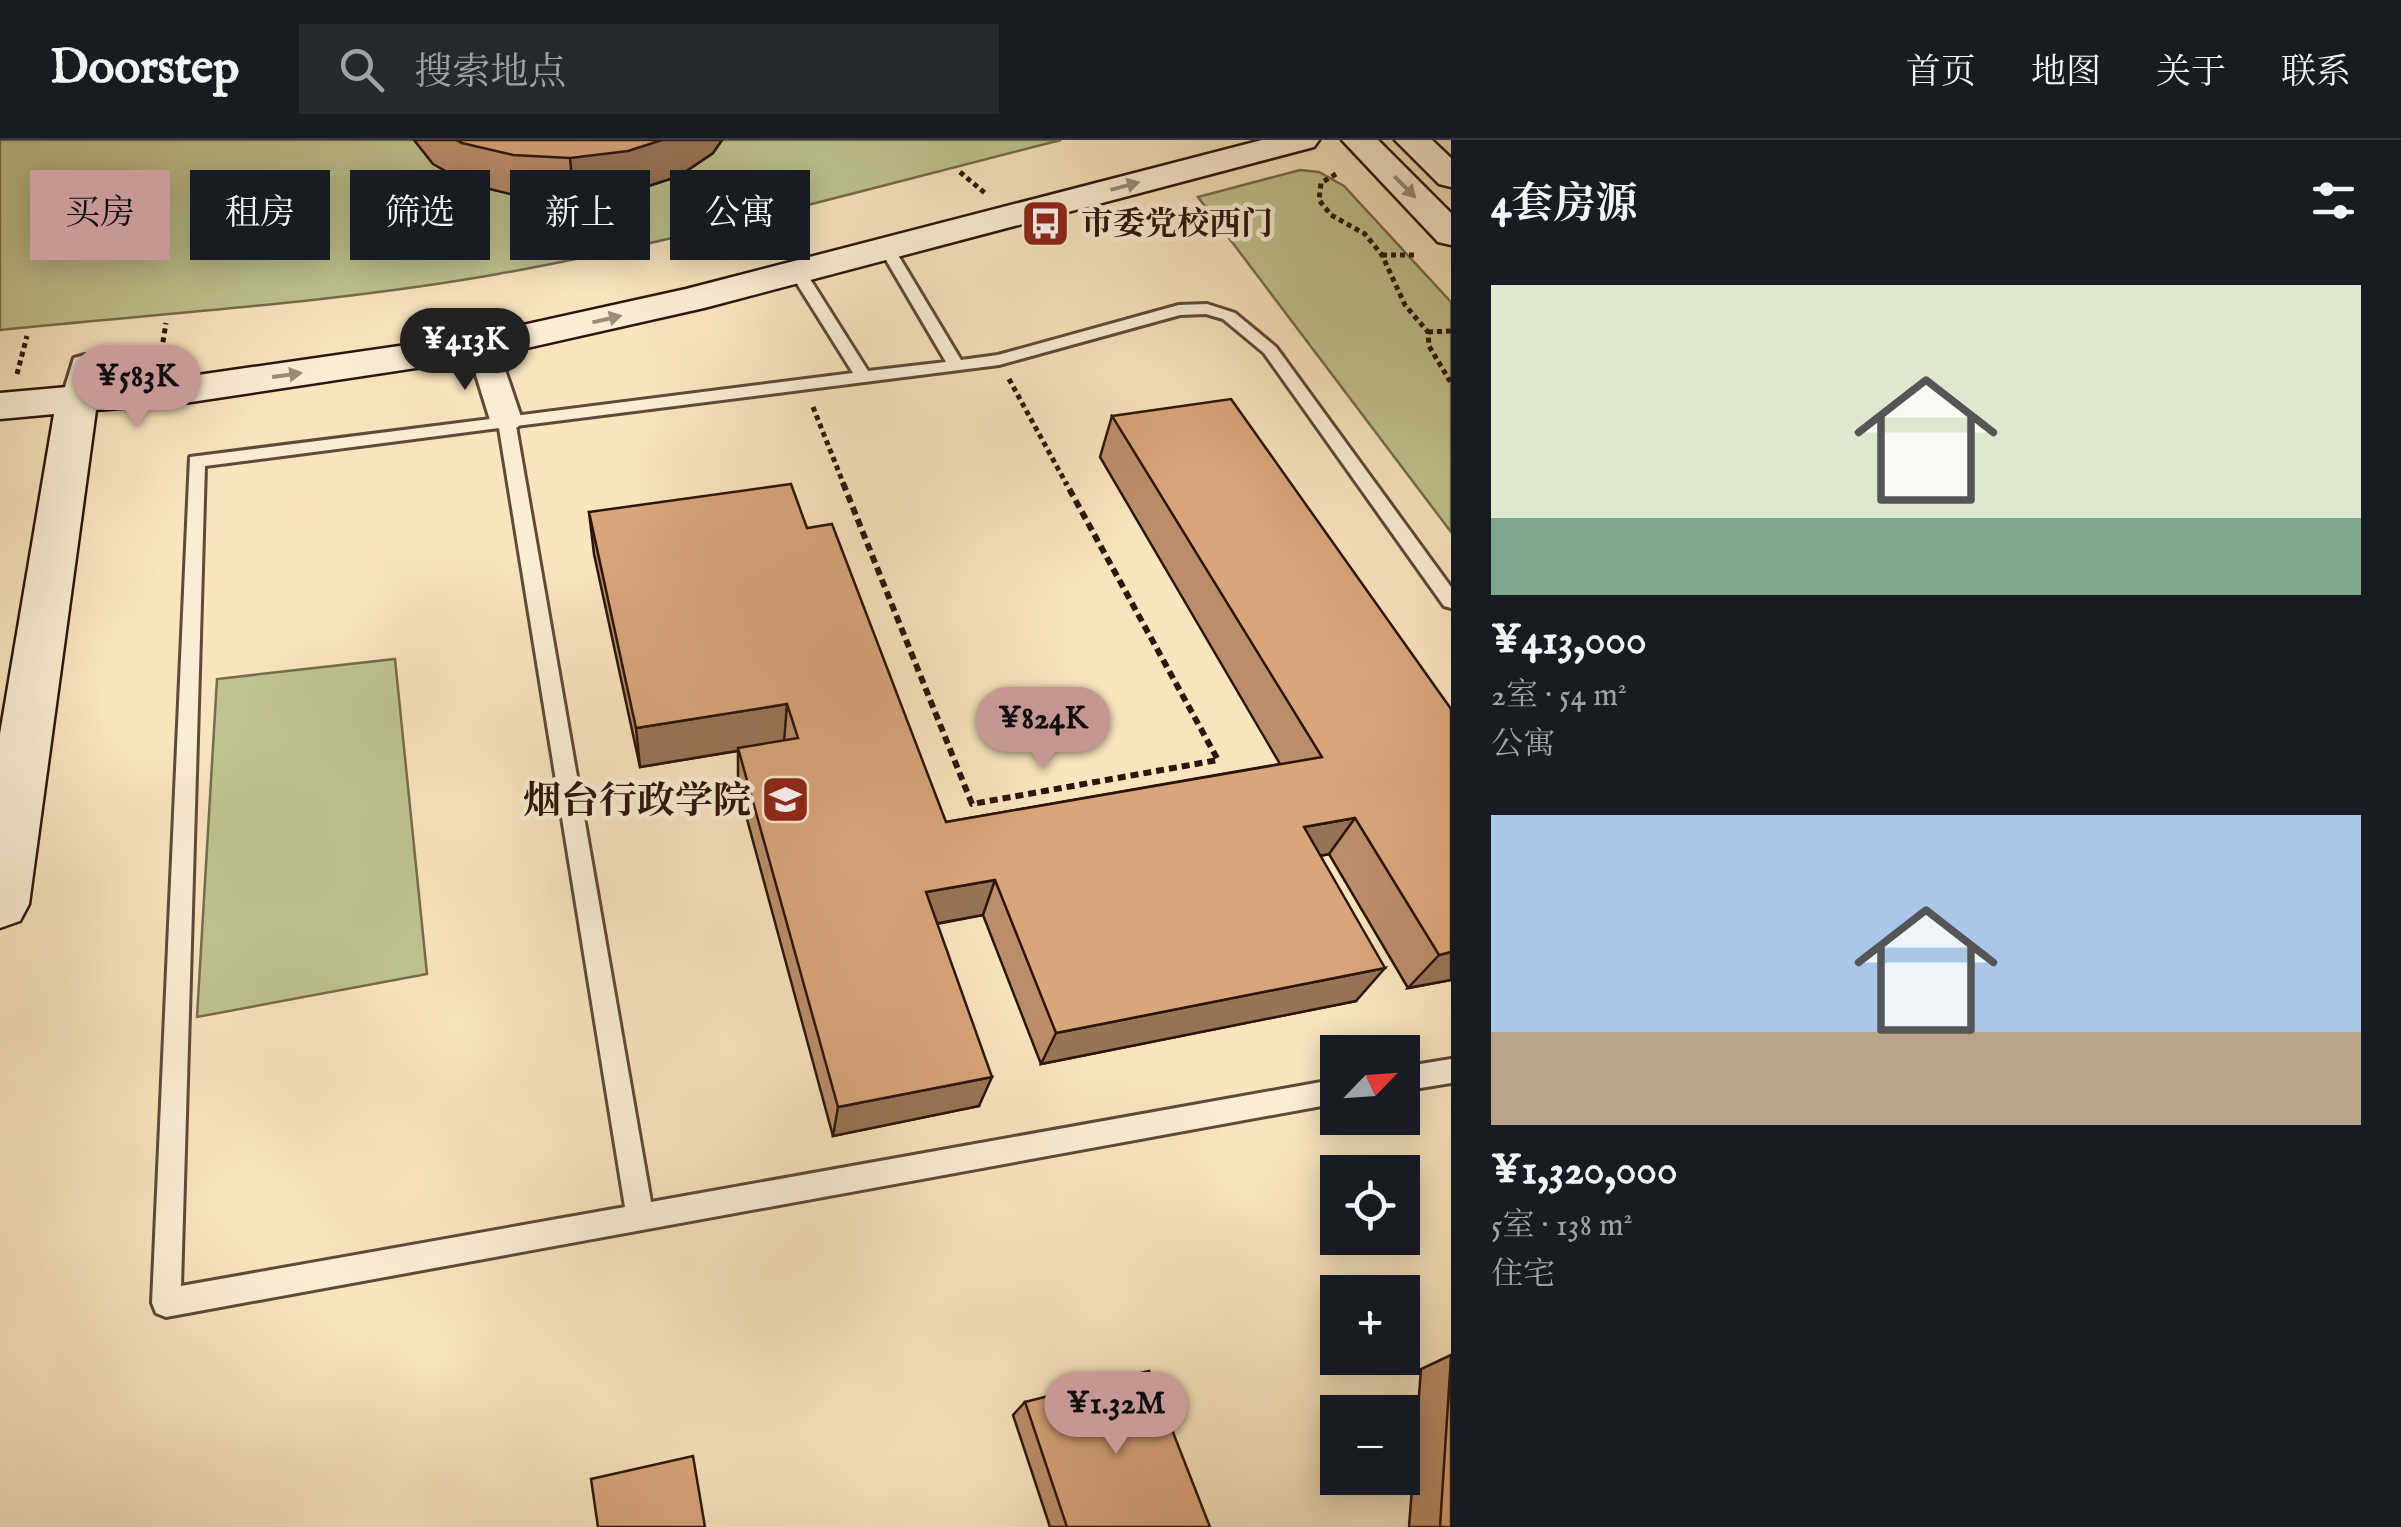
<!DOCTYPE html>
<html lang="zh">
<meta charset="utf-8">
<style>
:root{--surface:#171b24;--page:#242831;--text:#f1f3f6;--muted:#9ea1a6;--line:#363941;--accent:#c59692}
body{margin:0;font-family:"IM FELL English","Noto Serif SC",serif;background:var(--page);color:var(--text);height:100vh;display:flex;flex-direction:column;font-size:38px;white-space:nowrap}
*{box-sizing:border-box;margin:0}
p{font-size:32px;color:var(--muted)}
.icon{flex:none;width:55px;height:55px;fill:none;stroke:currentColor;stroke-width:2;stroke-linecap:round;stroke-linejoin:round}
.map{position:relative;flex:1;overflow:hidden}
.side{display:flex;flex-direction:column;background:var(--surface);width:950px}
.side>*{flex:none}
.banner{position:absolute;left:30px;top:30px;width:950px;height:90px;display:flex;gap:20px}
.needle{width:65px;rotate:65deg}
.fabs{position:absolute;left:1320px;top:895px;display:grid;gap:20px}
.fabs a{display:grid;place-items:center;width:100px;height:100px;border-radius:0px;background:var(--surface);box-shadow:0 5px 25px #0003;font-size:50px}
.price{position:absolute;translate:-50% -85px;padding:0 22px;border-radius:35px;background:var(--accent);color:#111;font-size:32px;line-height:65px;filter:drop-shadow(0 2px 5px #0008)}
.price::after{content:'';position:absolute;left:50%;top:60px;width:30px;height:22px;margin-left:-15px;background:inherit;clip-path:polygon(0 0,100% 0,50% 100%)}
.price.on{background:#222;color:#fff}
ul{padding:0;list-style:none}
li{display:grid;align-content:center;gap:20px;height:530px;padding:0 40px}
li span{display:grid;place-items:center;height:310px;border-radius:0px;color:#555}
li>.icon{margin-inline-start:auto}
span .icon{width:180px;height:180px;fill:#fffc;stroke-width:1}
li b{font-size:42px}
h2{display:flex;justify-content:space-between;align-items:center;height:120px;padding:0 40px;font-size:42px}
.pill{padding:0 35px;border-radius:0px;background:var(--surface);box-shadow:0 5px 25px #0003;font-size:35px;line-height:90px}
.pill.on{background:var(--accent);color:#111}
header{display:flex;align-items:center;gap:60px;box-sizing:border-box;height:140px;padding:0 50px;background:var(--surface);border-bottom:2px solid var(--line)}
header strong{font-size:48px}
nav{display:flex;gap:55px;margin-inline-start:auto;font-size:35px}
.search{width:700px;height:90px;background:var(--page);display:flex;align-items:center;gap:25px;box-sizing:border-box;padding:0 35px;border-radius:0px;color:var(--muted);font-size:38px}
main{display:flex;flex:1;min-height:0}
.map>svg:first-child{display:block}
</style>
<header>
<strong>Doorstep</strong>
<div class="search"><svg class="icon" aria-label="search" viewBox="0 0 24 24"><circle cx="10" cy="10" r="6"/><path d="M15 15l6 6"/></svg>搜索地点</div>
<nav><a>首页</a><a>地图</a><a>关于</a><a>联系</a></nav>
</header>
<main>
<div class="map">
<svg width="1451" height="1387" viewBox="0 0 1451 1387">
<rect width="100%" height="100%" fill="#f8e4bd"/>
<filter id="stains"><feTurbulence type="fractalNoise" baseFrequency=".002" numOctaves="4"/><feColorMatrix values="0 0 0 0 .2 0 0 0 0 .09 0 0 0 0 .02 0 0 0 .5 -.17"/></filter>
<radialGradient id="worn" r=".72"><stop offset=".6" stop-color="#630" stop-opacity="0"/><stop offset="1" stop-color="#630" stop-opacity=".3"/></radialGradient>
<g fill="#c0c38f" stroke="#766c4e" stroke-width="2.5">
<path d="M0,0H1061C874,47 688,100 498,134C334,163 166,173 0,190Z"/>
<path d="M1300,30L1319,32L1344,46L1451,162V392L1198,57Z"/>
<path d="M395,519L427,834L197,877L217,539Z"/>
</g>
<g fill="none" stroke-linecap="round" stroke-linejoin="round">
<defs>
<g id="lane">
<path d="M882,105H892L961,220L998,215L1179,165L1207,164L1235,173L1276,207L1451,447V468L1444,466L1264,213L1223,179L1206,174L1180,175L999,225L516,286L651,1062L1338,939V963L166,1177L156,1173L152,1163L190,317L853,233L789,131L797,126L805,131L868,231L946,222L879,108ZM499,288L625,1067L181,1146L205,326Z"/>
<path d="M1451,919V943L1402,951V927Z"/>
</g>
<g id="street">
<path d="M482,197L493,199L497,206L522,280L518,287L506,290L494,287L490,280L467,206L471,199Z"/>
<path d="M85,215L96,218L101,225L88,267H66L61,260L74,218Z"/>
</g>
<g id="secondary">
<path d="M1262,0H1319L1314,7L704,168L482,218L191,262L96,270L29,764L20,781L0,788V594L54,274L0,279V253L191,236L482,194L686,149Z"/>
<path d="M1342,0H1378L1451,73V105L1438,102Z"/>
<path d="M1395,0H1432L1451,18V47L1439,44Z"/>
</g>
</defs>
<use href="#lane" stroke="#5f4938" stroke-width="6"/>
<use href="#street" stroke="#5f4938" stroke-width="6"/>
<use href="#secondary" stroke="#2c150c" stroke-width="5"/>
<g stroke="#2c150c" stroke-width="5" stroke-dasharray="5 4" stroke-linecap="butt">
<path d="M960,32L986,54"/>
<path d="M1336,34L1321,43L1319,60L1331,75L1365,94L1382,115L1405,165L1428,192L1429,206L1451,243"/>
<path d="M1382,115H1418"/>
<path d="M1428,192L1451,191"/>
<path d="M160,220L166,183"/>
<path d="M17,234L27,196"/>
<path d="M1009,239L1067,345"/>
<path d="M813,267L844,345"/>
</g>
<path stroke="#2c150c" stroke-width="6" stroke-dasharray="8 5" stroke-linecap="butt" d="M843,343L972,664L1218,620L1066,343"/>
<use href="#lane" fill="#faedd4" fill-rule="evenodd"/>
<use href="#street" fill="#faedd4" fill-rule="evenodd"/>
<use href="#secondary" fill="#faedd4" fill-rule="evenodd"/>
</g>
<g fill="#bb8e6a" stroke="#2c150c" stroke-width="2.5">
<path d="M414,0H722L713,13L679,36L630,52L574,59L518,56L469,44L433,24Z"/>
<path d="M1112,276L1451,569V840L1408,848L1329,714L1320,716L1356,861L1041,924L983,775L937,784L979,966L833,996L738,646V611L640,627L594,414L589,372L807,388L946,682L1280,624L1100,317Z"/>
<path d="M1451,1215V1387H1409L1421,1229Z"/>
<path d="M1025,1262L1210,1387H1050L1013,1275Z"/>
</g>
<g fill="#987456" stroke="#2c150c" stroke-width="2.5">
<path d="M662,0H722L713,13L679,36L630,52L574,59L570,18Z"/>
<path d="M787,564L784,603L640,627L636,588Z"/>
<path d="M1355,678L1329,714L1280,724L1304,687Z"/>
<path d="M995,740L983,775L917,787L926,752Z"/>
<path d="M1451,812V840L1408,848L1439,815Z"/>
<path d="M1385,828L1356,861L1041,924L1056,893Z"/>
<path d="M992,937L979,966L833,996L838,967Z"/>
</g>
<g fill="#d9a57b" stroke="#2c150c" stroke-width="2.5">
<path d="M456,0H662L628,11L570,18L513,15L462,3Z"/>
<path d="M1231,259L1451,569V812L1439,815L1355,678L1304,687L1385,828L1056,893L995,740L926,752L992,937L838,967L738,608L798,598L787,564L636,588L589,372L791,344L807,388L832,384L946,682L1322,617L1112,276Z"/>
<path d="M1451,1217V1387H1440Z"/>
<path d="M1149,1231L1210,1387H1067L1025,1262Z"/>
<path d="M693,1316L705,1387H598L591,1339Z"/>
</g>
<defs><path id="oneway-solid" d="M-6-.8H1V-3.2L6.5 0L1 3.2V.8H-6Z" transform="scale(2.5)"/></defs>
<g fill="#9d8c7a">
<use href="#oneway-solid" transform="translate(1125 46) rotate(-15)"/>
<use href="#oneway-solid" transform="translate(1405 47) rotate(45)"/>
<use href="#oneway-solid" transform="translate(607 179) rotate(-13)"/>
<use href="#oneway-solid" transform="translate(287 235) rotate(-8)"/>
</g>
<defs>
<symbol id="bus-square" viewBox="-11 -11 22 22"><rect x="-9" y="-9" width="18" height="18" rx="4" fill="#8f2418" stroke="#faedd4"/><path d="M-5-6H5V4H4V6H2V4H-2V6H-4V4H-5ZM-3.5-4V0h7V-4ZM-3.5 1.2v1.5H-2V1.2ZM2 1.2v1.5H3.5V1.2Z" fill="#fff"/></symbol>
<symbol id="university-square" viewBox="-11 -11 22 22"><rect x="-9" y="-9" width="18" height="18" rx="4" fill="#8f2418" stroke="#faedd4"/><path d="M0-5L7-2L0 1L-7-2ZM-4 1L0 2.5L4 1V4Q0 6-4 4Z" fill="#fff"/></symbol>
</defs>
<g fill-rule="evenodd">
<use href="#bus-square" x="1018" y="56" width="55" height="55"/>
<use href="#university-square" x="758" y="632" width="55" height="55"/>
</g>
<g text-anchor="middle" stroke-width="9" stroke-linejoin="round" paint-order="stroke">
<g font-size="32" font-weight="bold" fill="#2c150c" stroke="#faedd4" text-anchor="start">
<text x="1081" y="94">市委党校西门</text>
</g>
<g font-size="38" font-weight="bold" fill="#2c150c" stroke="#faedd4" text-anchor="end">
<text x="751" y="673">烟台行政学院</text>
</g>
</g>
<rect width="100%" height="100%" filter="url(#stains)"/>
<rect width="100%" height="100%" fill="url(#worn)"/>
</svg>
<div class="fabs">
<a><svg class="needle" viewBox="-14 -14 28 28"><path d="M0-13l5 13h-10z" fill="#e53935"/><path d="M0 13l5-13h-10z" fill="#9ea1a6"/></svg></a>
<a><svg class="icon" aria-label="locate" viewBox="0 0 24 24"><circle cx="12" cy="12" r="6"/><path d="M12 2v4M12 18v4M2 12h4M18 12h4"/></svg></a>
<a>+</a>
<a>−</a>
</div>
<b class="price on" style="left:465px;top:253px">¥413K</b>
<b class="price" style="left:137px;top:290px">¥583K</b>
<b class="price" style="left:1043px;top:632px">¥824K</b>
<b class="price" style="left:1116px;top:1317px">¥1.32M</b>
<div class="banner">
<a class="pill on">买房</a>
<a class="pill">租房</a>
<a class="pill">筛选</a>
<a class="pill">新上</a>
<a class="pill">公寓</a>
</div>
</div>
<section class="side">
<h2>4套房源<svg class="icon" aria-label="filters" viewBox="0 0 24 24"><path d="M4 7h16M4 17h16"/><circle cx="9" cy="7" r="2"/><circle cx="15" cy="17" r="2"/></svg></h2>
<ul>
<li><span style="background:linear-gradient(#dfe7d0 75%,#7fa58c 0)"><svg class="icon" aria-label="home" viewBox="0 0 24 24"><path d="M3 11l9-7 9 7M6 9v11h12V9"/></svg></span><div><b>¥413,000</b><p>2室 · 54 m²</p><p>公寓</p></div></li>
<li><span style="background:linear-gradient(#a9c7e8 70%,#b9a48a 0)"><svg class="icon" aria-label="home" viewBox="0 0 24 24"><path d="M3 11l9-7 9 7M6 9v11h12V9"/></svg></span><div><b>¥1,320,000</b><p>5室 · 138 m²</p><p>住宅</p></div></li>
</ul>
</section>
</main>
